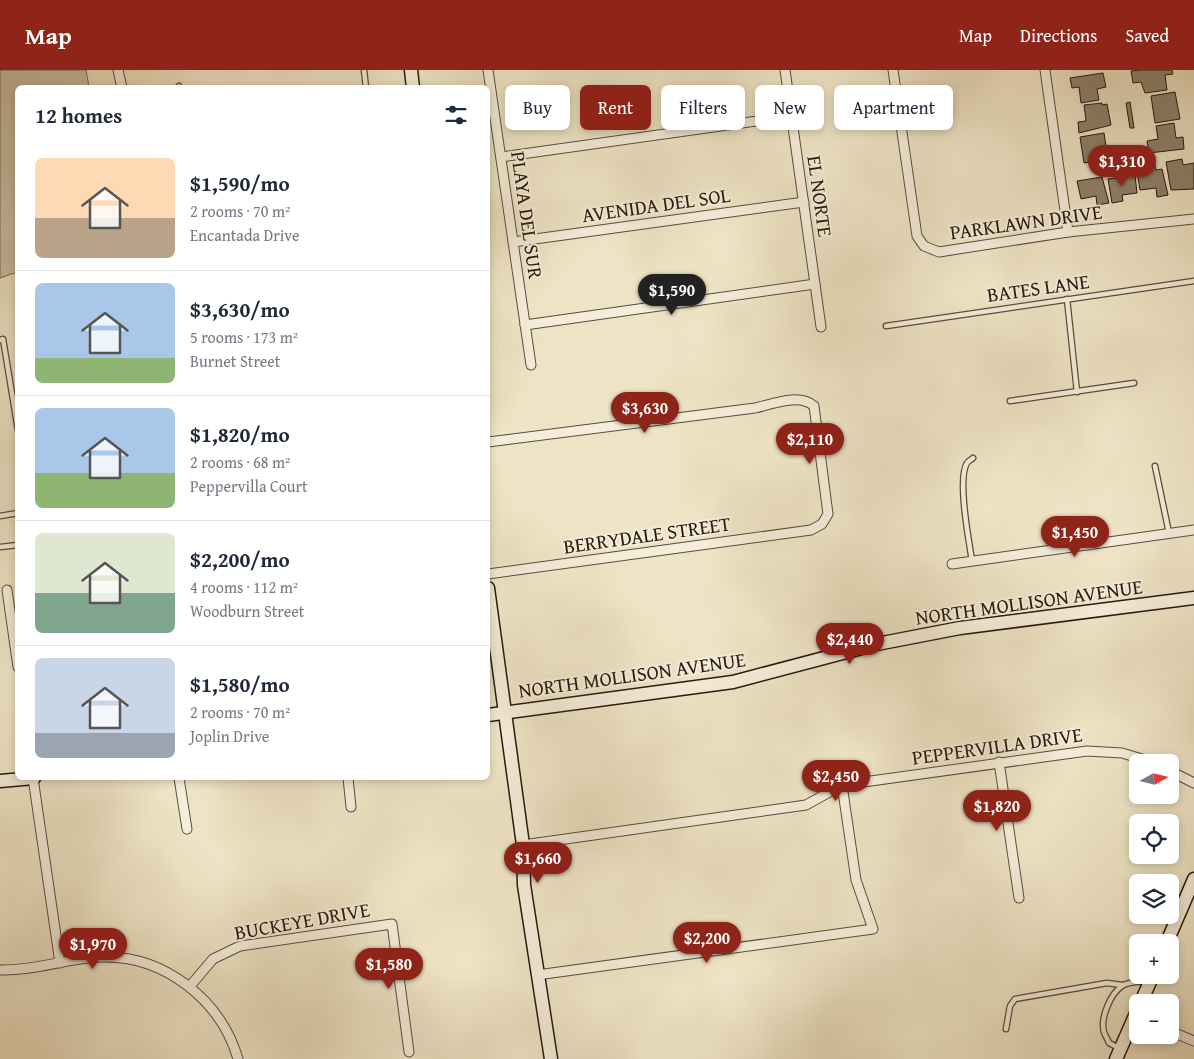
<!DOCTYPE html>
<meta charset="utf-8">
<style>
:root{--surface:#fff;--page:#f6f6f7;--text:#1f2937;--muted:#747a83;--line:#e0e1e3;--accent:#8f2418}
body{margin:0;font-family:"Gentium Book Plus",serif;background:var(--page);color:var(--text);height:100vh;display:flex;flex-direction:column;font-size:19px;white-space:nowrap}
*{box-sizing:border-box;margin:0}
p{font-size:16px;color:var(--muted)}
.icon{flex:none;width:28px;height:28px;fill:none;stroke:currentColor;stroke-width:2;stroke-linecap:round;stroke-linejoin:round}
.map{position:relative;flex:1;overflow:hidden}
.panel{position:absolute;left:15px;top:15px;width:475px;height:695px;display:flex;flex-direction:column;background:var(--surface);border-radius:8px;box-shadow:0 2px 8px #0003}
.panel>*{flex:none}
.guide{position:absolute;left:505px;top:15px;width:475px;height:45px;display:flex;gap:10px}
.needle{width:32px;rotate:82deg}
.tools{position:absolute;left:1129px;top:684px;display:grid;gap:10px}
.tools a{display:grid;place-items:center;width:50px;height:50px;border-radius:8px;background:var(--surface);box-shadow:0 2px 8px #0003;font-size:25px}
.price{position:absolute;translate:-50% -42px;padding:0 11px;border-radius:18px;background:var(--accent);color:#fff;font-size:16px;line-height:32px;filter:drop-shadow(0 1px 2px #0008)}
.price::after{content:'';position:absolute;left:50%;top:30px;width:15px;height:11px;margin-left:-8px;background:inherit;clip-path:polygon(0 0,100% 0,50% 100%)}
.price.selected{background:#222;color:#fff}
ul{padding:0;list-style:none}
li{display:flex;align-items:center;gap:15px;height:125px;padding:0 20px}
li+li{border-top:1px solid var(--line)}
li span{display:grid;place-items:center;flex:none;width:140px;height:100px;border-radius:8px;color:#555}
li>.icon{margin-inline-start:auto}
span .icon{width:60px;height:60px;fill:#fffc;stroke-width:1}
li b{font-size:21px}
h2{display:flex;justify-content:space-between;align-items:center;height:60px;padding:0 20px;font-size:21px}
.pill{padding:0 18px;border-radius:8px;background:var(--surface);box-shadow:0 2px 8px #0003;font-size:18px;line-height:45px}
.pill.selected{background:var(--accent);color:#fff}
header{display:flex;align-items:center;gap:30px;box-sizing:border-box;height:70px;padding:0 25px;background:var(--accent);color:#fff}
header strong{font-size:24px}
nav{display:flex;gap:28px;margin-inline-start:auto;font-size:18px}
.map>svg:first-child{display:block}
</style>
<header>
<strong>Map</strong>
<nav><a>Map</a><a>Directions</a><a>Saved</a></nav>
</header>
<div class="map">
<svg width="1194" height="989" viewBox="0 0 1194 989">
<rect width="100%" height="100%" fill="#eee4c5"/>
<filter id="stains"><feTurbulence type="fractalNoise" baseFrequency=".004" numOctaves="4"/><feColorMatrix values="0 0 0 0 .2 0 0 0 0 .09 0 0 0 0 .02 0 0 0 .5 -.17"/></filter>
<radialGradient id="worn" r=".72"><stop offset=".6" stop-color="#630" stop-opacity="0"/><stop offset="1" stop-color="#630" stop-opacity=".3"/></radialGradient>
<path fill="#ccc1a6" stroke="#7a6c5a" d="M0,0H86L89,17L18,18L17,202L0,208Z"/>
<g fill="#8f826d" stroke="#28180e">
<path d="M1140,0H1172L1173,4L1165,5L1167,20L1145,23L1141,12L1133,13L1131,1Z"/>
<path d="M1103,3L1106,17L1097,19L1099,30L1081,33L1079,17L1072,18L1070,8Z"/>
<path d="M1175,22L1180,49L1155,53L1151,26Z"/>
<path d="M1130,32L1134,58H1130L1126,33Z"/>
<path d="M1102,33V35L1107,34L1111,55L1079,63L1078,52L1086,51L1084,35Z"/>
<path d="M1174,53L1176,68L1183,67L1184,79L1149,83L1147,71L1158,69L1156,56Z"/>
<path d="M1104,63L1107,83L1100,84L1101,90L1084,93L1080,67Z"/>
<path d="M1182,89L1183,95L1194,93V119L1171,120L1166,92Z"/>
<path d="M1154,92L1156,100L1162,99L1168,125L1157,127L1156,118L1140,120L1136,95Z"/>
<path d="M1135,105L1137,123L1122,125L1123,131L1112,133L1108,109Z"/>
<path d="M1102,107L1109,133L1097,135L1096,126L1081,129L1077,111Z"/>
</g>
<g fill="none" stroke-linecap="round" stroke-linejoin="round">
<defs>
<g id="lane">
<path d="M364,0L366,18"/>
<path d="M179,16L180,18"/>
<path d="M1067,229L1077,322"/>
<path d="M886,256L1194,211"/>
<path d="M0,270L3,269L18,360"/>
<path d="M1010,331L1134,313"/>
<path d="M1155,396L1169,463"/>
<path d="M0,446L18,443"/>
<path d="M0,477L18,475"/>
<path d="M972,491C969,471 957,409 967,393C968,391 971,390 973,388"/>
<path d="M1006,959L1010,936L1015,929L1107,913L1122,915"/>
<path d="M1119,978L1109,973C1108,969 1105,966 1104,962C1100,949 1110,924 1122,916C1129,911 1140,912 1149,911"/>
</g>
<g id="street">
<path d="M118,0L122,18"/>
<path d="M488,0L531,295"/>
<path d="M785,0L821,257"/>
<path d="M893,0L917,166L924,176L939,182L1068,162L1194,149"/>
<path d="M1045,0L1068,162"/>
<path d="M501,87L792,46"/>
<path d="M513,172L804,132"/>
<path d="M525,255L815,214"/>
<path d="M488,372L755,338C773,334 799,323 814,336L828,444L822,454L811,460L488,504"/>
<path d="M952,494L1194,460"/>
<path d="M7,520L18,597"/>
<path d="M999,692L1019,828"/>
<path d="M1170,701L1194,713"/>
<path d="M33,708L60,893"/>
<path d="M179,708L187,759"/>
<path d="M348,708L351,737"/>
<path d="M523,775L806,735L842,715L1087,681L1122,683L1152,692"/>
<path d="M0,900C35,901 67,888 102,887C164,885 221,930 238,989"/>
<path d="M537,905L873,859L856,810L842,715"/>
<path d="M190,916L213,889L240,876L392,854L409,982"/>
<path d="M1170,961L1194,971"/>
</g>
<g id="secondary">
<path d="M411,0L413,18"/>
<path d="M488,518L523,775L524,815L551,989"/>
<path d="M488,645L733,612L877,574L960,558L1194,528"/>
<path d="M0,711L34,708"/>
<path d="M1167,872L1194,809"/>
<path d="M1141,932L1153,905"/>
<path d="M1116,989L1138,939"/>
</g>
</defs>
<use href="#lane" stroke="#5a4b3c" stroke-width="7"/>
<use href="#street" stroke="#5a4b3c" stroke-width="11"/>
<use href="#secondary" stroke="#28180e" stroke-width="15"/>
<use href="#lane" stroke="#f4edd9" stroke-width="4.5"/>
<use href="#street" stroke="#f4edd9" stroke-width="9"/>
<use href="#secondary" stroke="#f4edd9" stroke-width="12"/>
</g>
<g text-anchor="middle" stroke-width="4" stroke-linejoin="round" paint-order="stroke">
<g font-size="20" fill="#28180e" stroke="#f4edd9">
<text transform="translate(820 126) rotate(82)" y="7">EL NORTE</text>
<text transform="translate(656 135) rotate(-8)" y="7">AVENIDA DEL SOL</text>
<text transform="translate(527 145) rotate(82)" y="7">PLAYA DEL SUR</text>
<text transform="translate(1026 152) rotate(-8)" y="7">PARKLAWN DRIVE</text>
<text transform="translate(1038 218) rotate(-8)" y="7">BATES LANE</text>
<text transform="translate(647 465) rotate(-8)" y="7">BERRYDALE STREET</text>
<text transform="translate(1029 532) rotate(-8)" y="7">NORTH MOLLISON AVENUE</text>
<text transform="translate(632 605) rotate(-8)" y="7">NORTH MOLLISON AVENUE</text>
<text transform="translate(997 676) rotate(-8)" y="7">PEPPERVILLA DRIVE</text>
<text transform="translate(302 851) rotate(-10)" y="7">BUCKEYE DRIVE</text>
</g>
</g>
<rect width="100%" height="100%" filter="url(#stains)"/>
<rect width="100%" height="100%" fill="url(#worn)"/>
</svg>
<div class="tools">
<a><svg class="needle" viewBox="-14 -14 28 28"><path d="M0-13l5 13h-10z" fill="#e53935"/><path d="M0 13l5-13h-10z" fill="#747a83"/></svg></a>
<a><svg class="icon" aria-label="locate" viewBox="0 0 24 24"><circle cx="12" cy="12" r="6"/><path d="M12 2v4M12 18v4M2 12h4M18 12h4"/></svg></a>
<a><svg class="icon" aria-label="layers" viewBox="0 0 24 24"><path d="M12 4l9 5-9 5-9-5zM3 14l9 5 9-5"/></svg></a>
<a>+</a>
<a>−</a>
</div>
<b class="price" style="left:1122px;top:117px">$1,310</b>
<b class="price selected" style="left:672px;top:246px">$1,590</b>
<b class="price" style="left:645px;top:364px">$3,630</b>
<b class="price" style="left:810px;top:395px">$2,110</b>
<b class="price" style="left:1075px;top:488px">$1,450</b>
<b class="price" style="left:850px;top:595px">$2,440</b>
<b class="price" style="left:836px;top:732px">$2,450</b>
<b class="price" style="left:997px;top:762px">$1,820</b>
<b class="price" style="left:538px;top:814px">$1,660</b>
<b class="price" style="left:707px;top:894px">$2,200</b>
<b class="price" style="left:93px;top:900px">$1,970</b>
<b class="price" style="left:389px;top:920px">$1,580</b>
<div class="guide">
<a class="pill">Buy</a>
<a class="pill selected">Rent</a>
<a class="pill">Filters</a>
<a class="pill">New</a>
<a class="pill">Apartment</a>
</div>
<section class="panel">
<h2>12 homes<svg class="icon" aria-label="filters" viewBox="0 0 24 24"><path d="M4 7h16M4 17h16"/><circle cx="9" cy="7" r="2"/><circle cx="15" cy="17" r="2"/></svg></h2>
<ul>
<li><span style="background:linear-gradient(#ffd9b3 60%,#b9a48a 0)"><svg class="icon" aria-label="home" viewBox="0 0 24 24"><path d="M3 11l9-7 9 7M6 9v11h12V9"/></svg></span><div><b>$1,590/mo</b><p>2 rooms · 70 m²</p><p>Encantada Drive</p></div></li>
<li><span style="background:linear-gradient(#a9c7e8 75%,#8fb573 0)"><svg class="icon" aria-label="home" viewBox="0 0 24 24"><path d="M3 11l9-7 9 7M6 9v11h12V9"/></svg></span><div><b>$3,630/mo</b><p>5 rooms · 173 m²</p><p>Burnet Street</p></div></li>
<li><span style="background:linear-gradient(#a9c7e8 65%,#8fb573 0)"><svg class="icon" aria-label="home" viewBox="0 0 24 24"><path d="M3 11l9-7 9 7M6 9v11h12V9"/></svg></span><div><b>$1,820/mo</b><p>2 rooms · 68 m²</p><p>Peppervilla Court</p></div></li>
<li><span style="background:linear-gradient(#dfe7d0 60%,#7fa58c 0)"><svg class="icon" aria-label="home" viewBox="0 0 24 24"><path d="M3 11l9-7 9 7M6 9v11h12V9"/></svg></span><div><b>$2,200/mo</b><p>4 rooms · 112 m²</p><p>Woodburn Street</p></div></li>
<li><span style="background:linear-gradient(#c9d6e8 75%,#9aa5b1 0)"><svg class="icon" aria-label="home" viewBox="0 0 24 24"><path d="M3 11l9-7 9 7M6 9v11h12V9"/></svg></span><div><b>$1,580/mo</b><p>2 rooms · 70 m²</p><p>Joplin Drive</p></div></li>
</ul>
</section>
</div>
